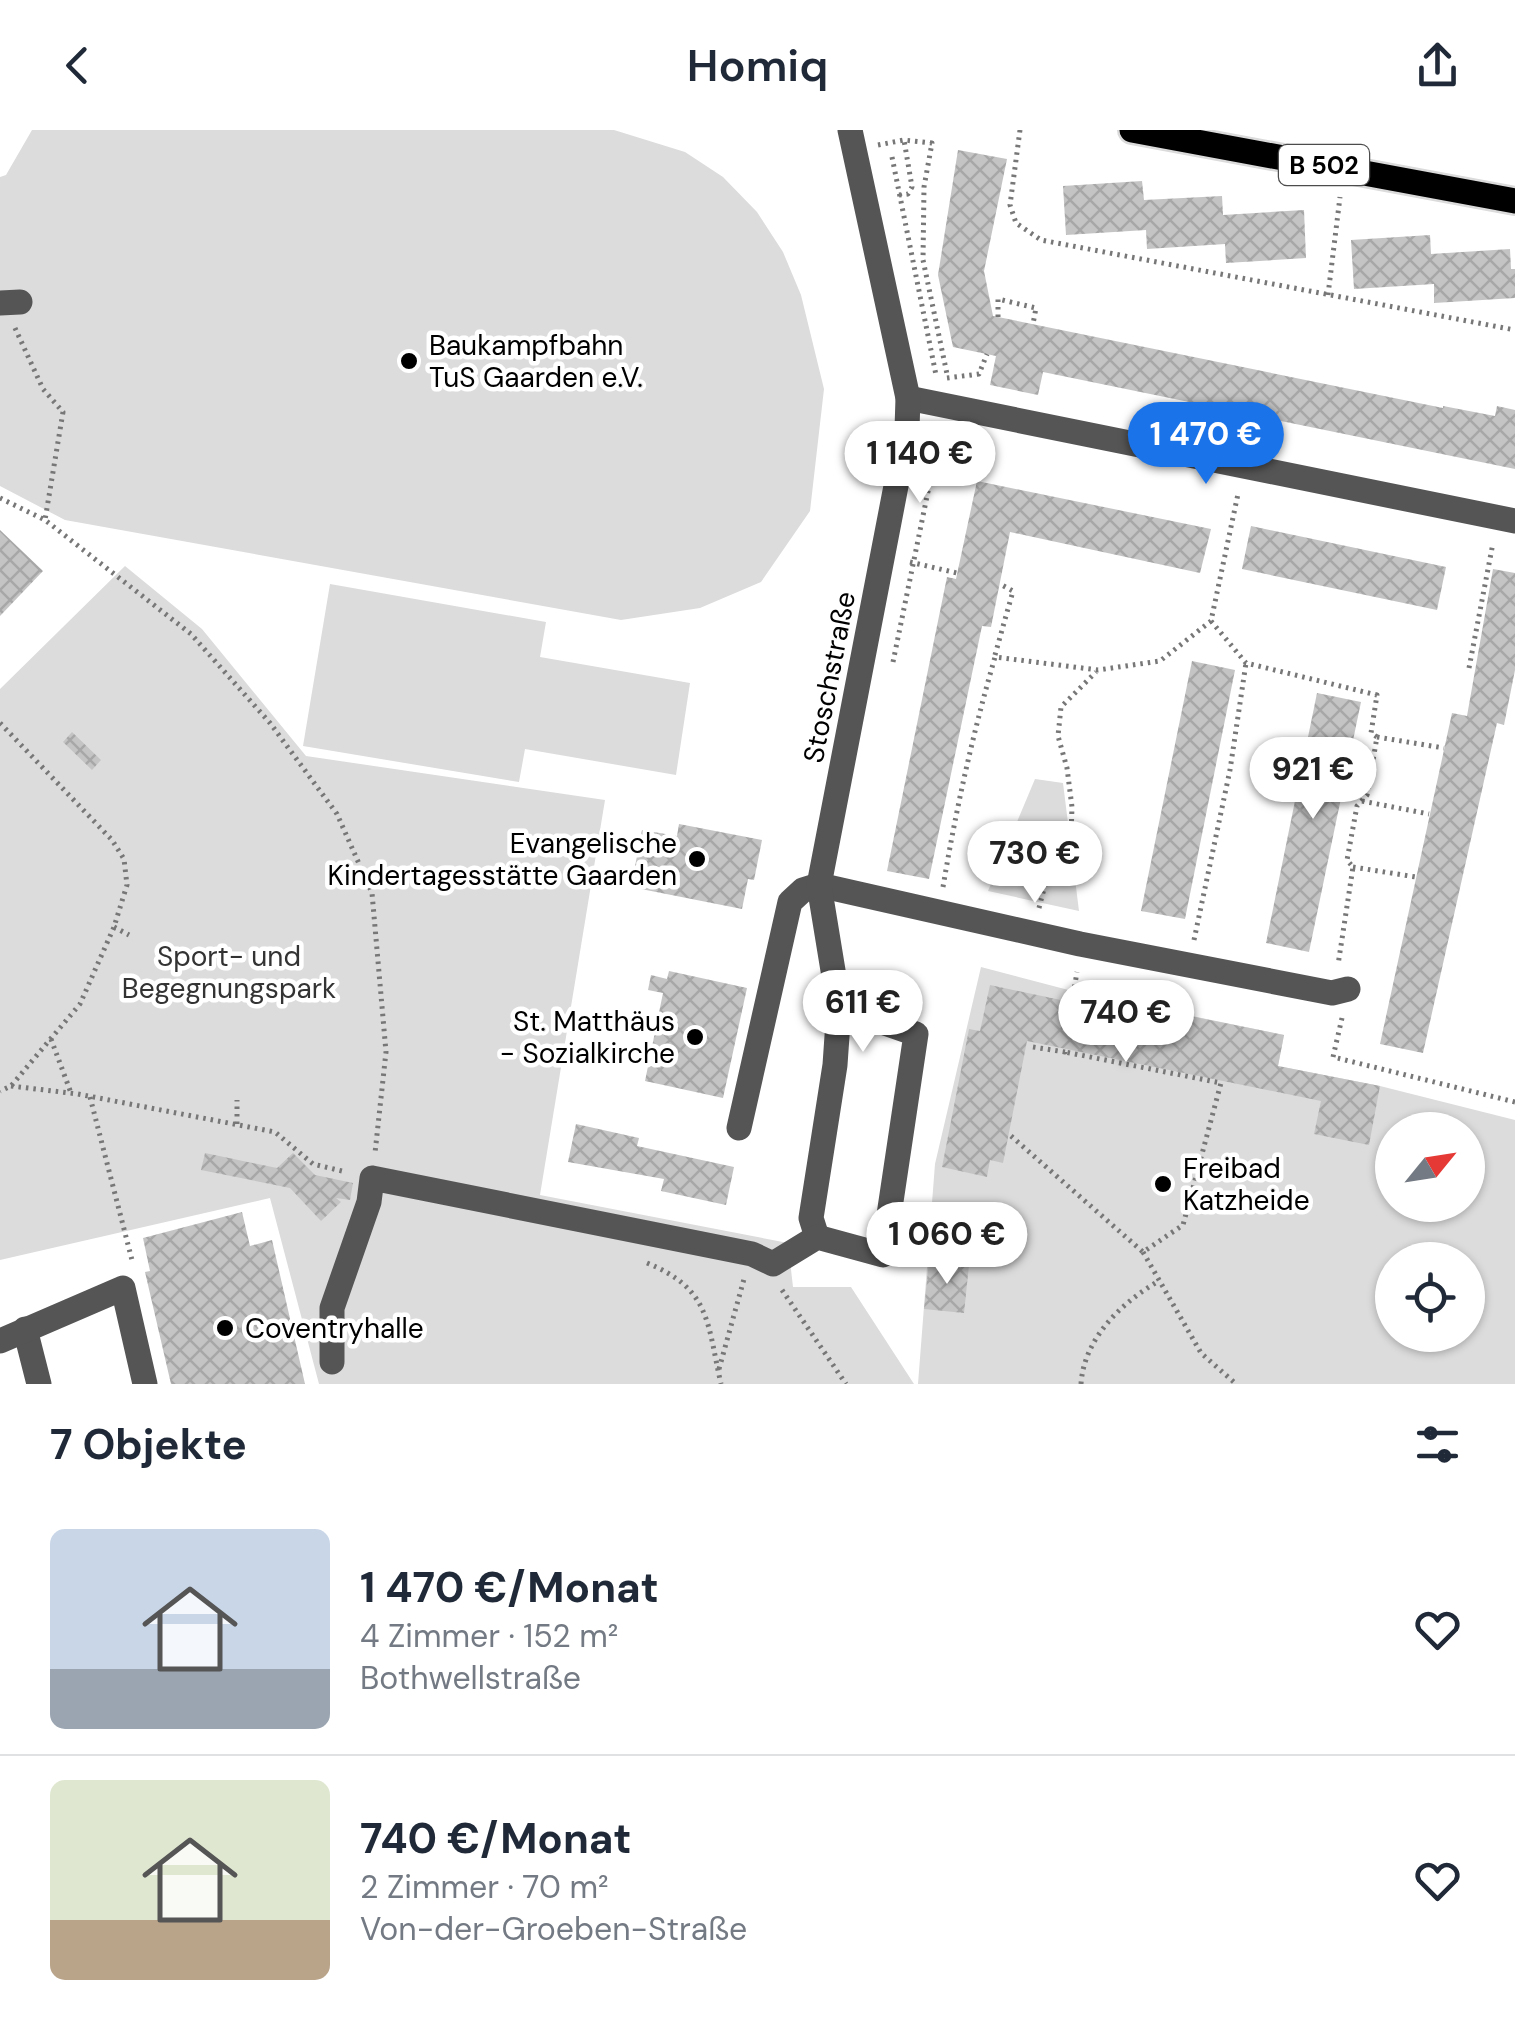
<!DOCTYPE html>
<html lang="de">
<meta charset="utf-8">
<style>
:root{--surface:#fff;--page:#f6f6f7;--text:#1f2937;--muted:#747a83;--line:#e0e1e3;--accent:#1a73e8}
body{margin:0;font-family:"DM Sans",sans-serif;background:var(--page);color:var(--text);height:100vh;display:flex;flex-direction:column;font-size:38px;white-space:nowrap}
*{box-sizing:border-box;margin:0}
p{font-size:32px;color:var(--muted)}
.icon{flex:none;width:55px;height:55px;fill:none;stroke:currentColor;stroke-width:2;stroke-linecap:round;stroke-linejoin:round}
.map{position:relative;height:1254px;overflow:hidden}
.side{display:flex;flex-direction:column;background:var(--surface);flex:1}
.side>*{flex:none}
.needle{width:65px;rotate:60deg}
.fabs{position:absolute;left:1375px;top:982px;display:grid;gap:20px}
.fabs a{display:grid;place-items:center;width:110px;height:110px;border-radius:50%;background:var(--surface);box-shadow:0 2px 8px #0004;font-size:50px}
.price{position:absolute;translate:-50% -85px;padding:0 22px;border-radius:35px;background:#fff;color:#222;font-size:32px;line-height:65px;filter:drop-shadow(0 2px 5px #0008)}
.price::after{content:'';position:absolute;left:50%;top:60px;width:30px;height:22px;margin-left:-15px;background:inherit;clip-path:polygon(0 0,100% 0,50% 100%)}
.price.active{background:var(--accent);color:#fff}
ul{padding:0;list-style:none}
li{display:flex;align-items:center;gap:30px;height:250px;padding:0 50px}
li+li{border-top:2px solid var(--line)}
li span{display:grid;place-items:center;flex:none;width:280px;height:200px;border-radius:15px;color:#555}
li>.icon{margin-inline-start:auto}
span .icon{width:120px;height:120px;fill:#fffc;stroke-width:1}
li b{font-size:42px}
h2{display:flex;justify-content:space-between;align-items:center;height:120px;padding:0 50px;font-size:42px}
header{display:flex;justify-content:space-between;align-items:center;height:130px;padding:0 50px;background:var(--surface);font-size:45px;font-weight:600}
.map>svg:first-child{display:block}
</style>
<header><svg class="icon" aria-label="back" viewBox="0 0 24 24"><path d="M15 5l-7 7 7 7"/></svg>Homiq<svg class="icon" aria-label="share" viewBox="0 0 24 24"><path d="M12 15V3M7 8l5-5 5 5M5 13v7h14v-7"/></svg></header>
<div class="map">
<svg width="1515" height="1254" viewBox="0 0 1515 1254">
<defs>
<pattern id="building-cross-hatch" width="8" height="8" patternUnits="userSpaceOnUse" patternTransform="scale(2.5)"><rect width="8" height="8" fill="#c4c4c4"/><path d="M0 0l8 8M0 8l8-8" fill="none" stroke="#a7a7a7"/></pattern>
</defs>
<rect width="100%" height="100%" fill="#fff"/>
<g fill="#dcdcdc" fill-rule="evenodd">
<path d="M32,0H614L685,22L723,47L757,82L783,122L801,165L824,259L810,381L761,452L700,478L621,490L65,390L0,356V47L6,45Z"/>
<path d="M125,436L202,499L306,626L605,670L540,1065L788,1113L793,1157H851L914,1254H319L270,1068L0,1130V559Z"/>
<path d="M330,454L546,492L540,527L690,553L676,645L525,619L519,652L303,616Z"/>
<path d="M1035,649L1063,653L1079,781L988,761Z"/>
<path d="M981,837L1076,862L1284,905L1278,936L1380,956L1515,990V1254H918L935,1034ZM1392,1000H1468V1075H1392ZM1392,1130H1468V1205H1392Z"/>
</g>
<g fill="url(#building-cross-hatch)">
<path d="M958,20L1007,29L984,141L993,186L1443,278V276L1495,286L1497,276L1515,280V339L1043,242L1038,265L990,255L996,226L953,217L938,145Z"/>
<path d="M1142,51L1144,70L1222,66L1223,85L1304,80L1306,128L1226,133L1225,114L1147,119L1146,100L1066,105L1063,56Z"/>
<path d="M1430,105L1431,124L1510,119L1511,139H1515V168L1434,173V154L1354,159L1351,110Z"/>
<path d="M977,351L1211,399L1200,443L1010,402L991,497L982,496L929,749L887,741L947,447L956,449Z"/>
<path d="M1251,396L1446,437L1437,480L1242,439Z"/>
<path d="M0,400L43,441L0,486Z"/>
<path d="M1493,439L1515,443V540L1504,595L1497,593L1423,923L1380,914L1452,583L1467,586Z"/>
<path d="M1192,531L1235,540L1185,789L1141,781Z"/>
<path d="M1317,563L1361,572L1309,822L1266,813Z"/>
<path d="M72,602L101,630L92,640L63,612Z"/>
<path d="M679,694L762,710L754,750L748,749L742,779L631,757L642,700L677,706Z"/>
<path d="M669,841L747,858L723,968L645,951L663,863L648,860L651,845L667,849Z"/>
<path d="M990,855L1089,876L1091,866L1284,905L1278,936L1380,956L1369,1015L1314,1004L1321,971L1027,911L1003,1033L990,1030L987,1047L942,1037L969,899L980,901Z"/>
<path d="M576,994L639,1008L637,1016L734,1037L726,1075L661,1061L664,1049L568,1032Z"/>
<path d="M205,1023L277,1038L293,1023L315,1045L353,1053L350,1070L336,1068L341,1072L321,1091L290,1058L201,1040Z"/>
<path d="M242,1082L250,1116L272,1110L305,1254H171L145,1142L150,1141L143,1108Z"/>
<path d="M929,1131L969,1135L964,1183L924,1179Z"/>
</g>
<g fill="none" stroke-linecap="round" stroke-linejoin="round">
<defs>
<path id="major" d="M1132,0L1515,71"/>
</defs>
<use href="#major" stroke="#dbdbdb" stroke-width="30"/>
<g stroke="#777" stroke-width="5" stroke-dasharray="2.5 5" stroke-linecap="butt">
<path d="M1020,0L1010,75L1016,93L1041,110L1515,200"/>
<path d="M878,15L904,10L932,13L924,57L923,130L947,244"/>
<path d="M892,27L936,245"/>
<path d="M899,65L908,64L912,57L904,10"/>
<path d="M1328,165L1340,67"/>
<path d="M998,187V169L1036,178L1033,194"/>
<path d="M15,198L43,259L63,282L45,390"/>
<path d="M947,248L979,244L987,224"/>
<path d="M0,368L45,390L191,504L270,593L337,684L372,763L386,922L375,1023"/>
<path d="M910,432L957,443"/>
<path d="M1211,491L1246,533L1377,565L1371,603L1377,607L1367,665L1357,676L1347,730L1353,737L1338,835"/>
<path d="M995,525L1013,461L1000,454"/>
<path d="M893,532L940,303"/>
<path d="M1469,538L1493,413"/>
<path d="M0,593L112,710L124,729L127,755L114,797L80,874L11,956L0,961"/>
<path d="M1377,607L1444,618"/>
<path d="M1362,671L1429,684"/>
<path d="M1353,737L1416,747"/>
<path d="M943,757C956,679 973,603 995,527L1098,540L1160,531L1211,491L1238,364"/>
<path d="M1039,778L1051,732L1064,726L1071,705L1072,677L1067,638L1058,606L1061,577L1096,542"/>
<path d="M114,797L129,805"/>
<path d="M1194,810L1230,640L1246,533"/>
<path d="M1072,872L1077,842"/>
<path d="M1342,888L1333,927L1515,972"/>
<path d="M51,909L71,963"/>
<path d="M1033,917L1065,922V918"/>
<path d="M11,956L78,964L275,1002L313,1034L346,1042"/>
<path d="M90,967L133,1134"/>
<path d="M237,994V970"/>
<path d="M1011,1006L1143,1122L1183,1095L1221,953L1065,922"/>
<path d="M1143,1122L1201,1223L1236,1254"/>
<path d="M647,1133C711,1159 707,1193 721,1254"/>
<path d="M782,1160L846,1254"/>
<path d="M719,1239L744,1149"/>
<path d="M1081,1254C1084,1209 1120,1174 1157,1152"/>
</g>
<g stroke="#555" stroke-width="25">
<path d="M0,173L20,172"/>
<path d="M908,268L1515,391"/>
<path d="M819,755L1080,814L1332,863L1348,859"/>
<path d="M739,998L790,772L803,760L819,755"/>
<path d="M817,1107L811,1088L835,935L839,877L819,755L907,299L908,268L850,0"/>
<path d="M25,1199L39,1254"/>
<path d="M0,1211L123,1158L145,1254"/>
<path d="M332,1232V1178L369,1072L372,1048L752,1124L773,1134L817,1107L883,1125L916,904L839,877"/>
</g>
<use href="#major" stroke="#000" stroke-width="25"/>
</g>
<g fill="#000" stroke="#fff" stroke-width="4">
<circle cx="409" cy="231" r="10"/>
<circle cx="697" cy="729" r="10"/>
<circle cx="695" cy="907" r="10"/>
<circle cx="1163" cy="1054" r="10"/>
<circle cx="225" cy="1198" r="10"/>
</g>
<g text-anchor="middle" stroke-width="9" stroke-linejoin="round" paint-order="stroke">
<rect fill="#fff" stroke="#4c4c4c" stroke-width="2.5" x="1279" y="15" width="90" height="40" rx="8"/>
<g font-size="25" font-weight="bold" fill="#000">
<text x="1324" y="44">B 502</text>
</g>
<g font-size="28" fill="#000" stroke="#fff" text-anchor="start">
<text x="429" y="225">Baukampfbahn<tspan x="429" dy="32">TuS Gaarden e.V.</tspan></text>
<text x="677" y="723" text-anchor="end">Evangelische<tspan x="677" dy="32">Kindertagesstätte Gaarden</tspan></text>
<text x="675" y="901" text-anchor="end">St. Matthäus<tspan x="675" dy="32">- Sozialkirche</tspan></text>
<text x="1183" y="1048">Freibad<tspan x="1183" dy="32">Katzheide</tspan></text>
<text x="245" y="1208">Coventryhalle</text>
</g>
<g font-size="28" fill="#000" stroke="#fff">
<text transform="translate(829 547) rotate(-79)" y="10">Stoschstraße</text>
</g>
<g font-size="28" fill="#333" stroke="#fff">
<text x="229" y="836">Sport- und<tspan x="229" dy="32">Begegnungspark</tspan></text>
</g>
</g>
</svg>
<div class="fabs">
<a><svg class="needle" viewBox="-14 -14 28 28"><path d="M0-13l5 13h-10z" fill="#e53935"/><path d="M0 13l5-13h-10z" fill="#747a83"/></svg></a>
<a><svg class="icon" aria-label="locate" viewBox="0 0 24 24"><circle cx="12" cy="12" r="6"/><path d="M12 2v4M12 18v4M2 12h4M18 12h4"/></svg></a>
</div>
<b class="price active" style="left:1206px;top:357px">1 470 €</b>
<b class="price" style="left:920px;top:376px">1 140 €</b>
<b class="price" style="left:1313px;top:692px">921 €</b>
<b class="price" style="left:1035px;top:776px">730 €</b>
<b class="price" style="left:863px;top:925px">611 €</b>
<b class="price" style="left:1126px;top:935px">740 €</b>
<b class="price" style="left:947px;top:1157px">1 060 €</b>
</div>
<section class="side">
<h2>7 Objekte<svg class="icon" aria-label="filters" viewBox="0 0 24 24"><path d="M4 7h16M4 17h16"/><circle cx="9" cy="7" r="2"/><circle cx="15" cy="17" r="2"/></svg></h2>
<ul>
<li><span style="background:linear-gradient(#c9d6e8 70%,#9aa5b1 0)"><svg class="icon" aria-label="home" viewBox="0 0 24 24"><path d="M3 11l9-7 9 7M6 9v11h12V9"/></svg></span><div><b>1 470 €/Monat</b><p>4 Zimmer · 152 m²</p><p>Bothwellstraße</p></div><svg class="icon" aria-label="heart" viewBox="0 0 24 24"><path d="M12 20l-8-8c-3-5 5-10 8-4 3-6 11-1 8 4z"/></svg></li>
<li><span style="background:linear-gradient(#dfe7d0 70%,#b9a48a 0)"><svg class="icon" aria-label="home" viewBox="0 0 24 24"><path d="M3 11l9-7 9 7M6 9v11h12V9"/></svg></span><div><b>740 €/Monat</b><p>2 Zimmer · 70 m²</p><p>Von-der-Groeben-Straße</p></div><svg class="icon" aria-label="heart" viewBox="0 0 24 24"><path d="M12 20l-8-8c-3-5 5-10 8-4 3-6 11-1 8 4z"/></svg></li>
</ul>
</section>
